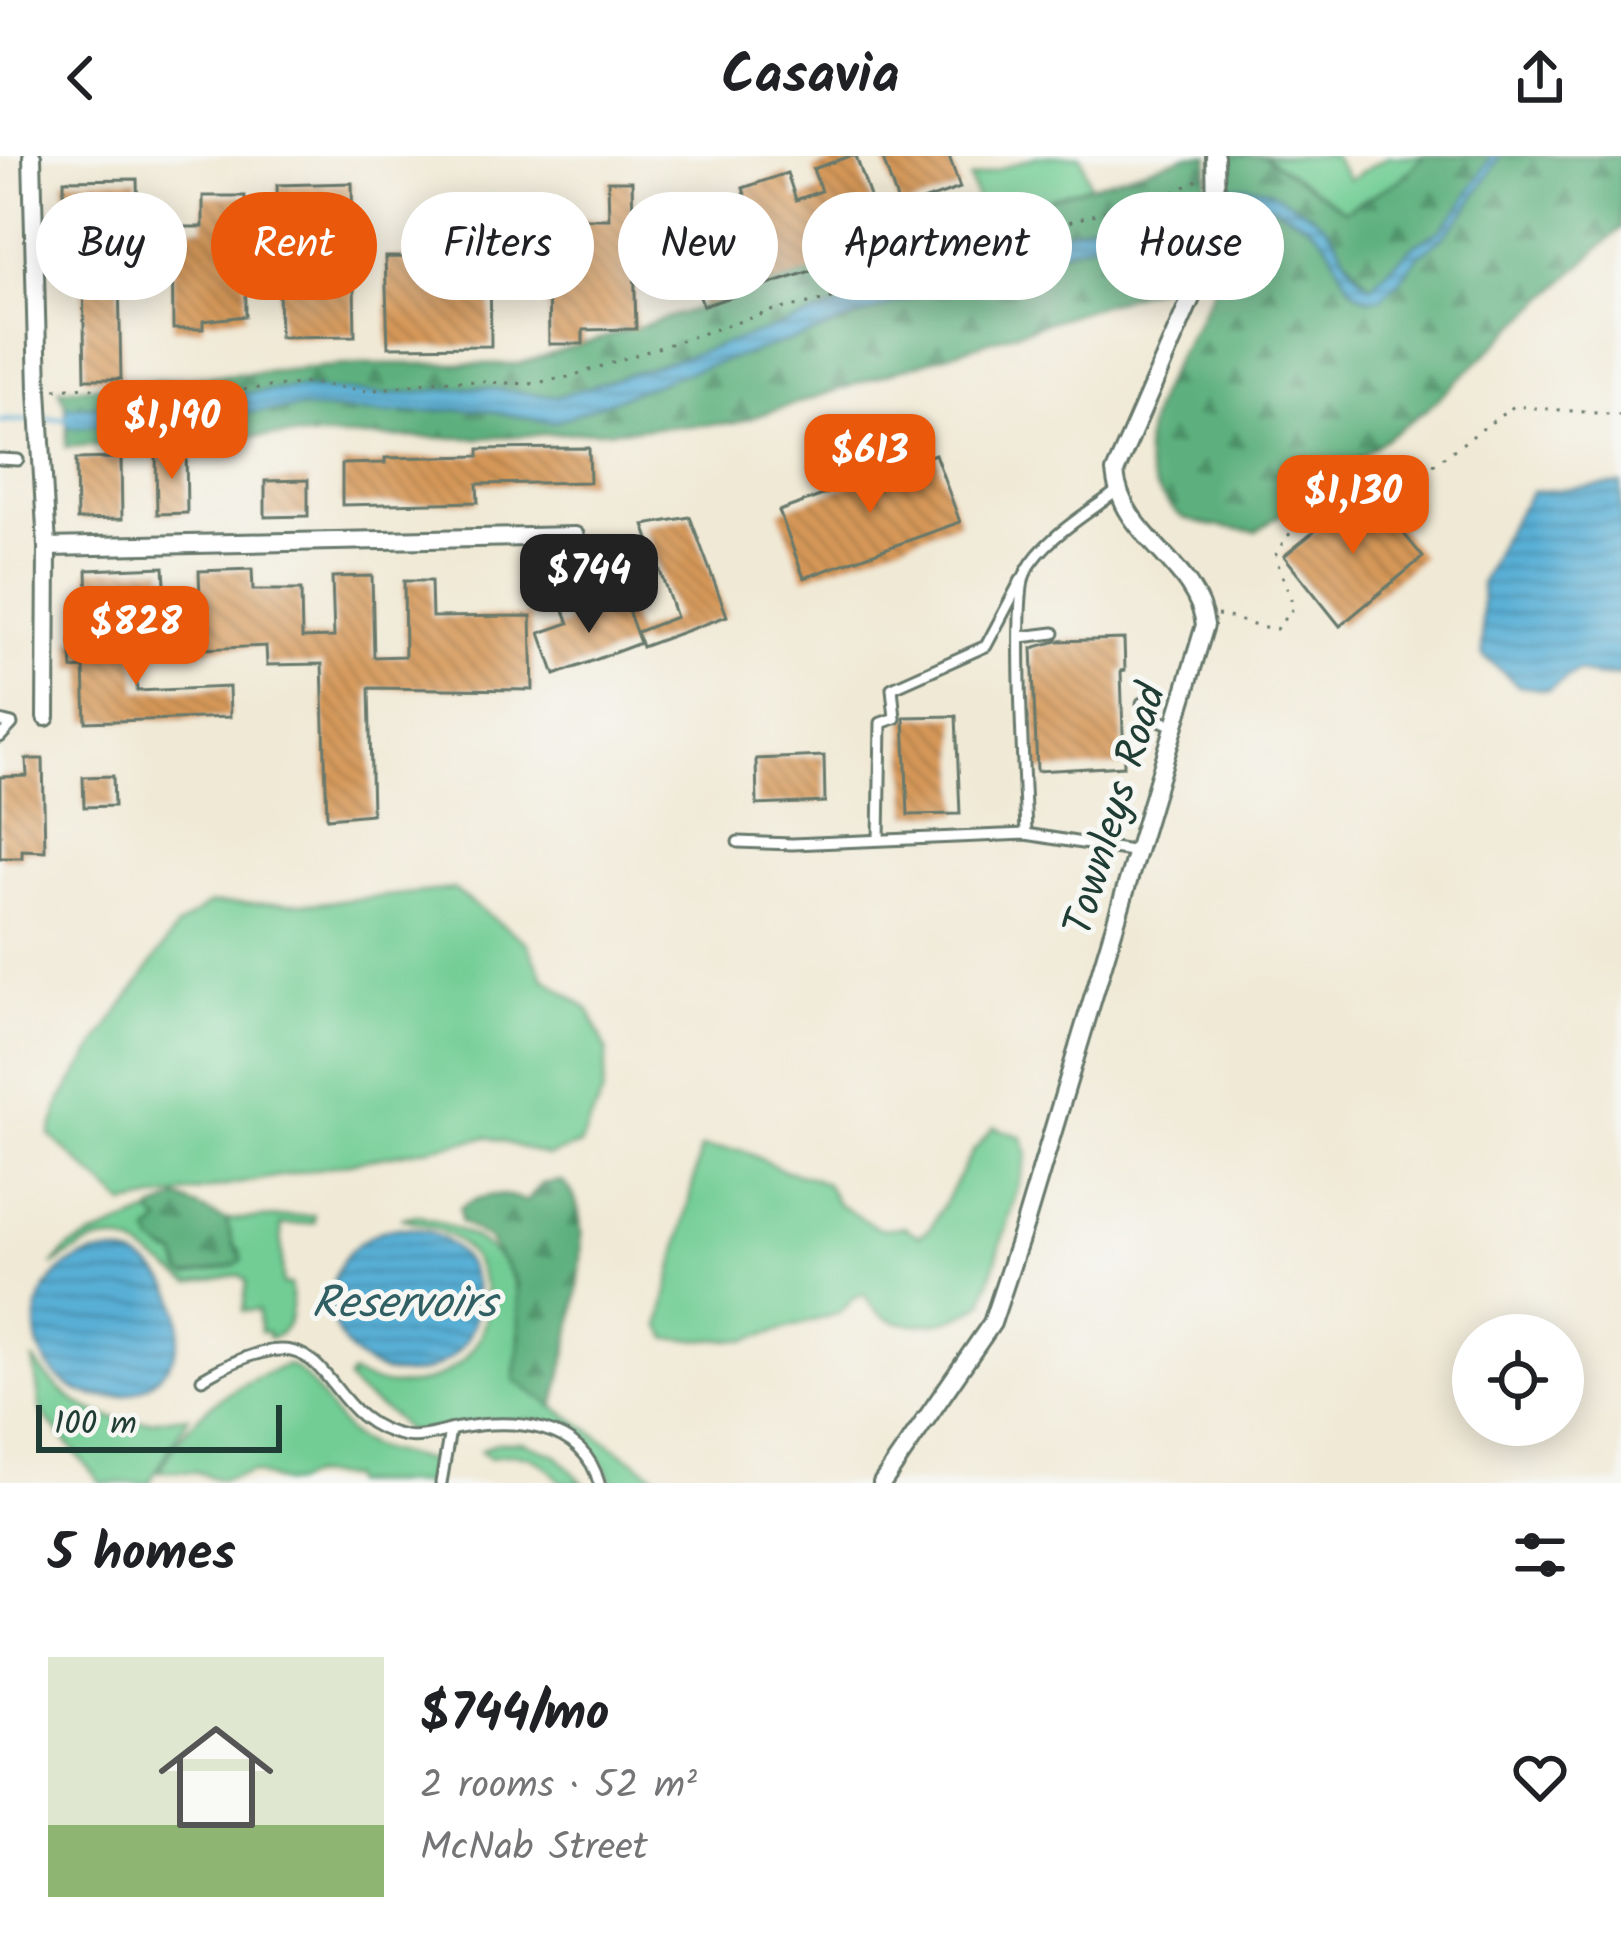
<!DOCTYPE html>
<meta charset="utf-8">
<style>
:root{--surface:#fff;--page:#f2f2f2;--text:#202124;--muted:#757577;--line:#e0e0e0;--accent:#ea580c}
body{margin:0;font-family:Kalam,sans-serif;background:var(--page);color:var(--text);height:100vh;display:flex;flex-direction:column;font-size:45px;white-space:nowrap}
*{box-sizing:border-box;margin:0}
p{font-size:39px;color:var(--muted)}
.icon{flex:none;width:66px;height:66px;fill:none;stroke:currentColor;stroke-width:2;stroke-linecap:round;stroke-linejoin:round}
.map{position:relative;height:1327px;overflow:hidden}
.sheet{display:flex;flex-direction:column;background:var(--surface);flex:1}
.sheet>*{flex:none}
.hud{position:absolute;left:36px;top:36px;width:1551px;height:108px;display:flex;gap:24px}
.fabs{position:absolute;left:1452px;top:1158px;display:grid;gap:24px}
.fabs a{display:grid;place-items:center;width:132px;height:132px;border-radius:50%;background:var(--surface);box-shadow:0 6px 30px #0003;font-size:60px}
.scale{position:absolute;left:36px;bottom:30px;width:246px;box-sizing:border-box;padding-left:12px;border:6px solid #1f3d34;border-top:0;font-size:33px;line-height:42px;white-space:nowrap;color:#1f3d34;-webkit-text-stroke:9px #f6f6f2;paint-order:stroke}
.price{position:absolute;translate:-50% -102px;padding:0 27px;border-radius:24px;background:var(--accent);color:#fff;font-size:39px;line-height:78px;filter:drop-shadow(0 3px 6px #0008)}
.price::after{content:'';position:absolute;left:50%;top:72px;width:36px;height:27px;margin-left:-18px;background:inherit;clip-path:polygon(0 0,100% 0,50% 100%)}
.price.active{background:#222;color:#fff}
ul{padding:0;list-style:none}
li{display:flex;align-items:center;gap:36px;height:300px;padding:0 48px}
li+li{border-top:3px solid var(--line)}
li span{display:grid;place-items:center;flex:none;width:336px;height:240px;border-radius:0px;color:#555}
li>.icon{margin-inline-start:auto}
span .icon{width:144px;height:144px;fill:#fffc;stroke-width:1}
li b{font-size:51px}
h2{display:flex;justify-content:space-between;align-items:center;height:144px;padding:0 48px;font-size:51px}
.pill{padding:0 42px;border-radius:54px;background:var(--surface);box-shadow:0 6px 30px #0003;font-size:42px;line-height:108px}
.pill.active{background:var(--accent);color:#fff}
header{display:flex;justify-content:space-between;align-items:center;height:156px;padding:0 48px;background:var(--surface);font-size:54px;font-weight:700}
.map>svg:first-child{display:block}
</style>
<header><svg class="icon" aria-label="back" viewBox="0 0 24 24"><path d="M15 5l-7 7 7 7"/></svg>Casavia<svg class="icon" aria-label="share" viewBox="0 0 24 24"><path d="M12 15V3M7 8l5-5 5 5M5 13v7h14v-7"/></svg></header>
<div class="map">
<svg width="1621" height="1327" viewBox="0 0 1621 1327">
<defs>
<pattern id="forest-firs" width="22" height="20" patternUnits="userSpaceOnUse" patternTransform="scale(3)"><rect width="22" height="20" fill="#5db07e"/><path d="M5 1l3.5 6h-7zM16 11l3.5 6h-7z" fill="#4c9068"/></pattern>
<pattern id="water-rules" width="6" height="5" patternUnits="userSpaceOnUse" patternTransform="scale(3)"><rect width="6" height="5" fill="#59afd5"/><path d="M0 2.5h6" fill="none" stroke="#4990ae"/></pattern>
<pattern id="building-back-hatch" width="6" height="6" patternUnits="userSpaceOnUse" patternTransform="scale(3)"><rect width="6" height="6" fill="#d69859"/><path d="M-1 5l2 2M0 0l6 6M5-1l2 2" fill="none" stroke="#ad7d4a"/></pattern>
</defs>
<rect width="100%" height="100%" fill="#f6f6f2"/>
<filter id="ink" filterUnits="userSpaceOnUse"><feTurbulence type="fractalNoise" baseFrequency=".00833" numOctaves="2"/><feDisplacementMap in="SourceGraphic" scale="24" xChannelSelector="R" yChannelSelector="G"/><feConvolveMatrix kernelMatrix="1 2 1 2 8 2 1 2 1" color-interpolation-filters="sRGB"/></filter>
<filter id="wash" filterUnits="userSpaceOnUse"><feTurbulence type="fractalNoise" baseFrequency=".004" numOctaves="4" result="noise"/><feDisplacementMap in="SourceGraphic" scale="48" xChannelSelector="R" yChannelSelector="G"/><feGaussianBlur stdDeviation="2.7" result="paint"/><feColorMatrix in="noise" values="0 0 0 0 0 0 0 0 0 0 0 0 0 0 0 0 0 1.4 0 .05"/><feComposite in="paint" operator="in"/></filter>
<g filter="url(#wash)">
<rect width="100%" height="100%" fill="#f0e9d5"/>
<g fill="#72cd94" stroke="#488564" stroke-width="3">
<path d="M1038,0H1081L1090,29L984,64L970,23Z"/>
<path d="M1263,0H1333L1349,24L1388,0H1424L1398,25L1344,54Z"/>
<path d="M453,733L528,788L543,821L589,854L607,895L603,937L580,989L548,1000L488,981L125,1049L50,979L61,944L100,883L177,771L209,748L319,747Z"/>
<path d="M994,971L1022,981L1028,998L983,1147C952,1171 882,1183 865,1138L855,1141L840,1157L747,1184L669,1183L660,1170L701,992L742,994L783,1014L813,1022L826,1028L838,1048L879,1073L904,1071L919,1080L930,1073L973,995Z"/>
<path d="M150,1057L161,1066L149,1077L165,1096L177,1100L182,1116L189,1120L234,1110L241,1096L234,1089L226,1064L314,1059V1067L281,1069L283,1129H290C293,1152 295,1174 269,1182L267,1176H260L258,1154L243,1155L247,1125L239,1119L190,1127C132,1091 120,1061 52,1110L69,1091Z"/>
<path d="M416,1059C519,1089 527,1125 515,1224L667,1327H613C566,1224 487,1280 405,1275C394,1253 362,1246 348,1224L352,1218C441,1260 524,1174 469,1097C454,1075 427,1070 403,1062Z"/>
<path d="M33,1203C63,1244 99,1268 150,1265C163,1264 177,1260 189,1260L149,1327H101L41,1256Z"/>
<path d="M287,1209C309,1213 331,1262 351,1279C375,1299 406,1296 433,1307L432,1327H350L349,1321L310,1319L294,1327H284L253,1316L220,1324L197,1316L159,1315C190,1257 226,1232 287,1209Z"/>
<path d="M522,1286L557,1299L583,1327H561C544,1302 520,1292 490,1302L480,1295L496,1287Z"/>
</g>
<g fill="url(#forest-firs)" stroke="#3e7659" stroke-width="3">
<path d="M1187,0H1209L1206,36L949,108L806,162L558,241L478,231L388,238L298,232L125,249L66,251L59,233L359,208H519Z"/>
<path d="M1230,0H1263L1345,54L1398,25L1424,0H1491L1461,51L1440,75L1416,88L1370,130L1311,57L1289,49L1269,34L1230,30Z"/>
<path d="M1500,0H1621V72L1428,252L1256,376C1234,372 1205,371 1183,362C1176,358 1169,349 1164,343C1114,287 1180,202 1206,148C1222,116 1230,84 1231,49C1252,39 1265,45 1284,56C1299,66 1312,68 1324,83C1340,103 1341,135 1369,143L1400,124L1418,100L1441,83L1466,55Z"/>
<path d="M1206,55L1179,124L735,267L481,282L249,280L66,291L67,272L299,252L385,257L479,253L553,267L681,218L812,178L955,125Z"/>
<path d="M561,1025C606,1053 564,1207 554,1251L514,1224L520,1184L516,1125L488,1083L461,1066L460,1052C482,1037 504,1035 527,1046L541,1028Z"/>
<path d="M178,1042L226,1064L234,1089L243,1103L235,1109L188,1120L182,1117L177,1100L154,1088L149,1078L161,1066L150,1057Z"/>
</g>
<g fill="url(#water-rules)" stroke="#3c7684" stroke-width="3">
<path d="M1491,0H1500L1466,55L1441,83L1418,100L1400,124L1380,142C1343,146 1343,106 1324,84C1312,68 1300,66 1284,56C1265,45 1252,39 1231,49L1230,30C1242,31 1258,29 1268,34C1277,38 1320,63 1325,69C1342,88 1349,116 1370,130L1416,88L1440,75L1461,50Z"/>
<path d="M1206,36V55L955,125L812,178L681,218L553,267L479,253L386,257L300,252L67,272L66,251L125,249L298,232L388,238L478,231L558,241L806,162L949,108Z"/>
<path d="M1621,328V519L1596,521L1578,515L1548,534L1519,530L1483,500L1481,427L1503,380L1531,336Z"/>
<circle cx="404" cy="1145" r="73"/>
<circle cx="108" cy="1169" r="72"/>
</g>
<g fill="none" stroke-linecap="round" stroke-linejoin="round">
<path stroke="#59afd5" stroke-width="4.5" d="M0,265L72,262"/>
</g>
<g id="blocks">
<g fill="url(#building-back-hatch)">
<path d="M850,0H856L879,67L812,90L820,112L703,150L698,134L707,131L705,126L742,115L734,90L712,96L706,75L698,77L688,44L709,37L719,71L752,59L743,32L787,17L796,44L821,35L813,13Z"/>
<path d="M882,0H949L960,32L900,53Z"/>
<path d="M137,23L138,65L118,66L121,223H85L82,66H64V24Z"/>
<path d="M608,25H632L636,173L583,174V188H549L548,116L580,115L579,63H609Z"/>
<path d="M352,27L355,180L280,181L277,29Z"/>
<path d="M203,40H245L246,160L203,165V173H173L172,71H203Z"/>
<path d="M385,101L486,102V112H490L491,190L388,191Z"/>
<path d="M589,292L590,326L477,328L478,346L342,349V308L385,307V302L479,300V293Z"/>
<path d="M186,293L187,357L157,358L156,294Z"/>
<path d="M935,298L960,366L804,422L779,355Z"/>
<path d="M121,302L122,363L77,364L76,303Z"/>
<path d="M308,324V360L265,361V325Z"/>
<path d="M1367,333L1423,401L1340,470L1284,400Z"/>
<path d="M690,361L727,460L642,491L637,476L676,461L644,369Z"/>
<path d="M164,411L166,446L88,448L87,414Z"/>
<path d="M252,413L253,434H301L302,482L334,481L332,421L372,420L374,501L405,500L404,425H431L432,461L531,460L533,534L369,532L372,658L327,662L322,508L267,509L266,490L202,493L199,415Z"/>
<path d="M590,442L595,457L625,446L640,487L555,519L540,477L569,467L563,452Z"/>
<path d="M114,482V489L135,488L137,535L229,531L230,561L86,566L84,512L72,513L70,484Z"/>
<path d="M1124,483L1125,514L1121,515L1124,610L1037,615L1032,492L1057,485Z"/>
<path d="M956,560L960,658L908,659L904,561Z"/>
<path d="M824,600L825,646L757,649L756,603Z"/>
<path d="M26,603H43L45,695L22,694V702H0V621L27,620Z"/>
<path d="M113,620L114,650L84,651L83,621Z"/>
</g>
</g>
</g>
<g filter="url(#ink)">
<use href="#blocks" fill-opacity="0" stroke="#68796c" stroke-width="3"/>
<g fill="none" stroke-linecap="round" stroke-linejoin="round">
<defs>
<g id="lane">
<path d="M0,303L18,304"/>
<path d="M1021,481L1054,477"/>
<path d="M1142,547L1144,557L1175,571"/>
<path d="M0,565L12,568L0,581"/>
<path d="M1026,678C1025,637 1012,440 1026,416C1044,382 1087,358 1117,335"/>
<path d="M879,683L881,567L895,562L892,532L986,490L1021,424"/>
<path d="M738,686L792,688L1026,678L1138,696"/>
<path d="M202,1223C344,1139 309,1262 405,1280C422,1283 442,1275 459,1272C511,1262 583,1266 599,1327"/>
<path d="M441,1327L450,1274"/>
</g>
<g id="street">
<path d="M32,0L38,234L47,391L46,561"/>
<path d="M47,391L575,380"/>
<path d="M882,1327L992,1167L1025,1068L1205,469C1197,407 1120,380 1115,316L1208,103L1216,57L1215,0"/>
</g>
</defs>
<use href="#lane" stroke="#68796c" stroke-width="15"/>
<use href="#street" stroke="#68796c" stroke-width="22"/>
<g stroke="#68796c" stroke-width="3" stroke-dasharray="3 9" stroke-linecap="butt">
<path d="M55,233L89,231L127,245L310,227L368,235L441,224L530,228L568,221L772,155L832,142L885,119L1179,34L1197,24"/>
<path d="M1217,459C1239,461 1254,473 1276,473L1294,451L1275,400L1286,381L1366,320L1422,317L1514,250L1621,259"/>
</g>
<use href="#lane" stroke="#fff" stroke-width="9"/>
<use href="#street" stroke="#fff" stroke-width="16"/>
</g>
</g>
<g text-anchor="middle" stroke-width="10" stroke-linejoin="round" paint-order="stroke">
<g font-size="42" fill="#1f3d34" stroke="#f6f6f2">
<text transform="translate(1113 653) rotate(-73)" y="15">Townleys Road</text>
</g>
<g font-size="45" font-style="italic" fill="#305f64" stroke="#f6f6f2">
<text x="404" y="1161">Reservoirs</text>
</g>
</g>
</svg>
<div class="fabs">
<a><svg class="icon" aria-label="locate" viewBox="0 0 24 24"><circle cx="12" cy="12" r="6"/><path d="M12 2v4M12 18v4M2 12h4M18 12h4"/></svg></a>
</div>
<div class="scale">100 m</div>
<b class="price" style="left:172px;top:326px">$1,190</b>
<b class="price" style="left:870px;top:360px">$613</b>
<b class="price" style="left:1353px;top:401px">$1,130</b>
<b class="price active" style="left:589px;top:480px">$744</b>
<b class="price" style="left:136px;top:532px">$828</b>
<div class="hud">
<a class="pill">Buy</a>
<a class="pill active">Rent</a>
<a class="pill">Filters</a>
<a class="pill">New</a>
<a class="pill">Apartment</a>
<a class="pill">House</a>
</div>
</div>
<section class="sheet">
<h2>5 homes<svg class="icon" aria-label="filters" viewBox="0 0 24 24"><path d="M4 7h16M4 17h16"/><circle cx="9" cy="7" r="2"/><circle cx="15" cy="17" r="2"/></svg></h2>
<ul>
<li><span style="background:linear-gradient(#dfe7d0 70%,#8fb573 0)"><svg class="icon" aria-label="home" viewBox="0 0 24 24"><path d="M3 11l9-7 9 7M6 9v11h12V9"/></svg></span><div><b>$744/mo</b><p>2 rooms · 52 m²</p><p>McNab Street</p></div><svg class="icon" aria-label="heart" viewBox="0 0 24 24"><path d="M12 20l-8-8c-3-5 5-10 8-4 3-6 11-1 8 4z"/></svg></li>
</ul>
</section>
